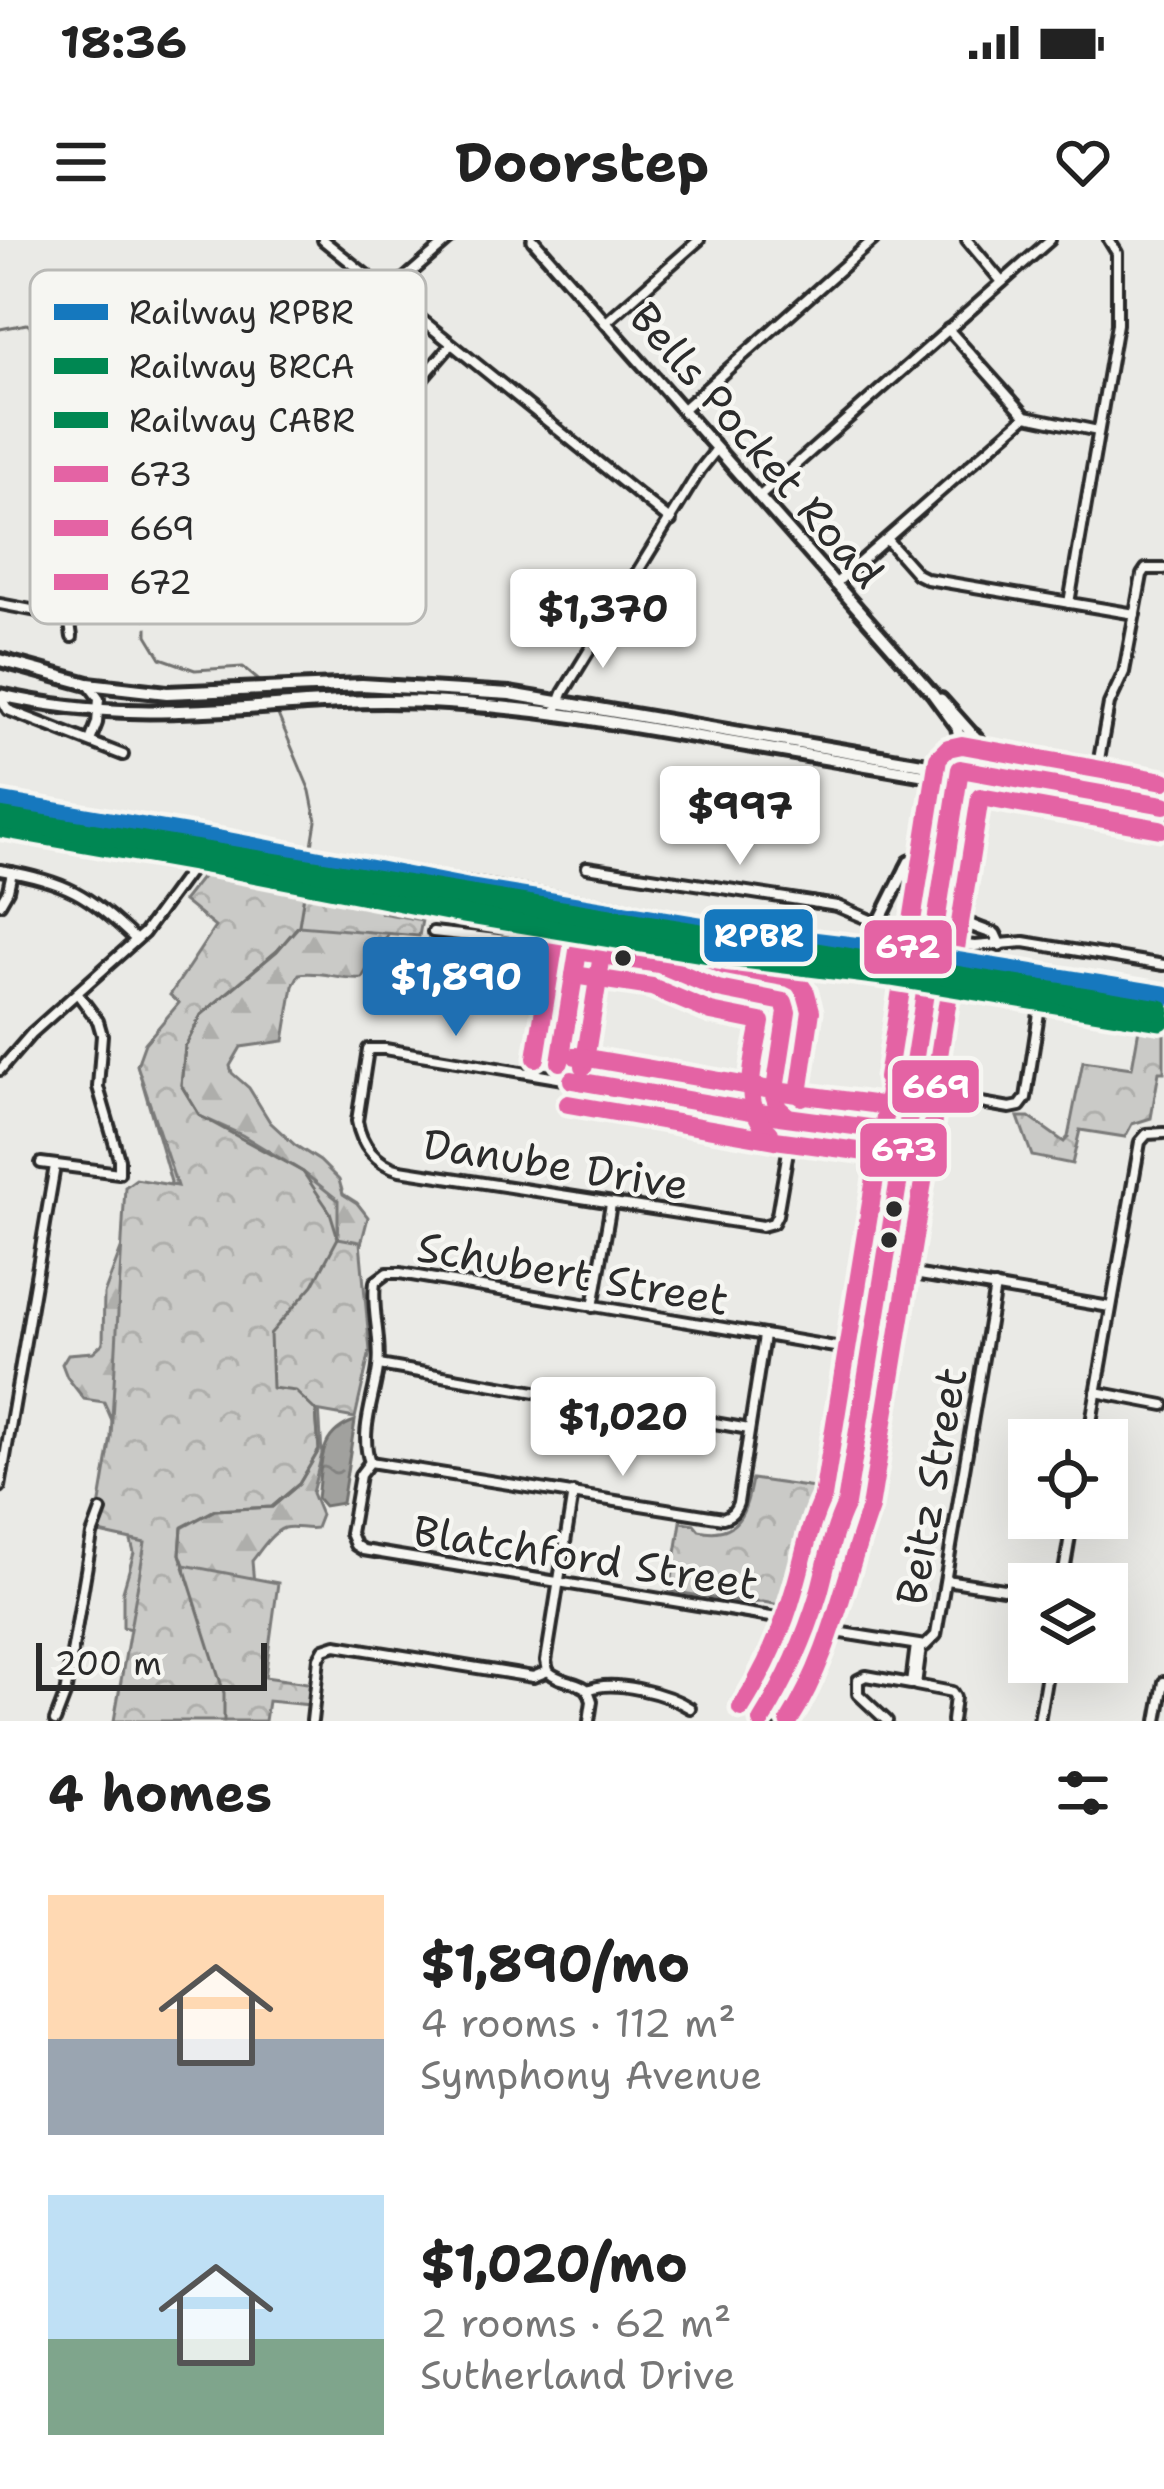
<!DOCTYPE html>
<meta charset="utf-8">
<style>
:root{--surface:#fff;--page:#f6f6f6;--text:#222;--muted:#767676;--accent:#1f6fb2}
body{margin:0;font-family:"Shantell Sans",sans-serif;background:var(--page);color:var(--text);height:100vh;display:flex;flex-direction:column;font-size:45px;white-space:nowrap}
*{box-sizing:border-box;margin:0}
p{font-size:39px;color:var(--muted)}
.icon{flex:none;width:66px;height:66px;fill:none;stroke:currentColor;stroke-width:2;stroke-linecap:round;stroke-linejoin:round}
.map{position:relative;height:1481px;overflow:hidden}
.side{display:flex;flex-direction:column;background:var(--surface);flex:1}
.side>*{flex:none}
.buttons{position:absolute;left:1008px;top:1179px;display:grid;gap:24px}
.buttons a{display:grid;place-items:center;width:120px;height:120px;border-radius:0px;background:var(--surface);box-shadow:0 12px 48px #0002;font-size:60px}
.scale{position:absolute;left:36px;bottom:30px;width:231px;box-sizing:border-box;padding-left:12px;border:6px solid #2b2b2b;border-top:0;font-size:33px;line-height:42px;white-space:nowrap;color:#2b2b2b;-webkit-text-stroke:9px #f6f6f2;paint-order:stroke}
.price{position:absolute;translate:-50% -102px;padding:0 27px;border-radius:12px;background:#fff;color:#222;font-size:39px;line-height:78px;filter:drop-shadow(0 3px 6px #0008)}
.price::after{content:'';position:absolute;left:50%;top:72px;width:36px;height:27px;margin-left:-18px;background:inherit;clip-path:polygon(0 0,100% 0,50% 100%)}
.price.active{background:var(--accent);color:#fff}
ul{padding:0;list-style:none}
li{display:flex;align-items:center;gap:36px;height:300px;padding:0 48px}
li span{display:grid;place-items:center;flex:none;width:336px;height:240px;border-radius:0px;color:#555}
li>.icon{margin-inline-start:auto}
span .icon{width:144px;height:144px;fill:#fffc;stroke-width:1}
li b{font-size:51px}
h2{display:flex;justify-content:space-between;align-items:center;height:144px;padding:0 48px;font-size:51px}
.status{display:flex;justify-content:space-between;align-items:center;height:84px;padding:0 60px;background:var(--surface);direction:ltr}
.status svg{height:33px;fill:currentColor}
header{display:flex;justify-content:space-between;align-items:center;height:156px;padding:0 48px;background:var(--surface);font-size:54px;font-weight:700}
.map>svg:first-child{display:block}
</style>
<div class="status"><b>18:36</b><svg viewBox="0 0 49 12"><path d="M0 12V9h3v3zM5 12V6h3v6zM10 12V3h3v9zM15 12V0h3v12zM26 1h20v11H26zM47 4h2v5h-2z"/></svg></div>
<header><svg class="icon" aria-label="menu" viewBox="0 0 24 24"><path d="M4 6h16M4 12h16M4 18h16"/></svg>Doorstep<svg class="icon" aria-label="heart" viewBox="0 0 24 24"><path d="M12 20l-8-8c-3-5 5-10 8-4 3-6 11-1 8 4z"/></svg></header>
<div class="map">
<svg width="1164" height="1481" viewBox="0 0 1164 1481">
<defs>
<pattern id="forest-firs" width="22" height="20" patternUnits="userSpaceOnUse" patternTransform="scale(3)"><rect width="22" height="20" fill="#cacac7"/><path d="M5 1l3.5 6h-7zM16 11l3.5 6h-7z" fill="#aeaeab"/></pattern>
<pattern id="park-crowns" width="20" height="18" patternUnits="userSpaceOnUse" patternTransform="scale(3)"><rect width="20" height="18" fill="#cacac7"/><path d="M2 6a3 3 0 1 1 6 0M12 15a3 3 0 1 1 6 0" fill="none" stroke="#aeaeab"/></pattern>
<pattern id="water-ripples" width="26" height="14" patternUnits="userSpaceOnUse" patternTransform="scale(3)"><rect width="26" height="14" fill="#a1a19e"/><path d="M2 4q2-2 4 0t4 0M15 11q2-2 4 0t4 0" fill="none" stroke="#838381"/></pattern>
</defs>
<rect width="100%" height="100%" fill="#eaeae6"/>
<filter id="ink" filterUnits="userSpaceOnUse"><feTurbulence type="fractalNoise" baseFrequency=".00833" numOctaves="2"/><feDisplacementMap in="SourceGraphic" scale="24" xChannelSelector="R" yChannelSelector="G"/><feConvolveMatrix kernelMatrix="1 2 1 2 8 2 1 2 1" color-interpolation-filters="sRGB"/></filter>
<g filter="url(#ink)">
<path fill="url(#forest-firs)" stroke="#7a7a79" stroke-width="3" d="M305,636L378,679L394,684L362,738C340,740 320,730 299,734L293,746L284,801L241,807L230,826L232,833L249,848L270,882L295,905L320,921L339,940L343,954L357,963L368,977L319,1167L322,1214L312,1253L321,1275L316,1288C306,1290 293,1285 284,1288C272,1292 260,1311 252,1321L254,1344L134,1390L123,1387V1351L134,1313L127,1285L114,1185L104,1162L84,1159L67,1137L62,1124L68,1114L93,1112L103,1103L104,1054L129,988L167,953L171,942L138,827L143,812Z"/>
<g fill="url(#park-crowns)" stroke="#7a7a79" stroke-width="3">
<path d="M220,614L290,626L297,620L318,624L319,631L324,635L384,647L381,673L422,680L419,696L299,686L277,711L201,775L185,807L181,845L200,876L242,895L303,932L338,960V998L360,1002L370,1111L355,1178L316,1171L319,1210L299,1244L272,1267L215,1270L182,1288L180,1314L184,1325L278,1343L265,1437L314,1444L311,1465L268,1461L265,1481H114L145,1303L95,1292L111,1197L125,947L136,939L177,946L137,825L145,803L179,763L170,755L215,687L183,661Z"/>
<path d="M1140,783L1164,786V832H1159L1151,878L1132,884L1125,897L1080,890L1072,924L1032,916L1018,877H1029L1064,902L1068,897L1083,821L1132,828Z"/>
<path d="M752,1239L835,1251L806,1363L798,1368L763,1362L743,1363L670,1351L681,1282L694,1284L699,1290C739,1299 746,1271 752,1239Z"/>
</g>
<path fill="url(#water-ripples)" stroke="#727270" stroke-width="3" d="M355,1181L342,1263L324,1266L317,1258C322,1225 317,1193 355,1181Z"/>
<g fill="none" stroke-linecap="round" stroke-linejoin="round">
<g stroke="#727270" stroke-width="3">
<path d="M0,89L27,84C48,100 68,112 62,142"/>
<path d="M59,152L40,238L60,261L90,270L136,236L164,238L178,274L145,346L146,379"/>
<path d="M147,388V395L161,418L195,430L243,427L264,445"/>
<path d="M224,1481V1453L180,1314L182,1287L215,1270L272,1267L299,1244L319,1210L316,1171L295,1151L272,1148L270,1094L313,1045L338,998L330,972L303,932L200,876L181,845L185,807L201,775L277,711L299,685L316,581L310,551L276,470"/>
</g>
<defs>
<g id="minor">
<path d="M323,0L671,281"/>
<path d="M967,0L1002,42"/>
<path d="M388,53L449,0"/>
<path d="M605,83L699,0"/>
<path d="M948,89L1026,176L1098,191"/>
<path d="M413,149L451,105"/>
<path d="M683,169L873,0"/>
<path d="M759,257L1050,0"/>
<path d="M887,300L917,334L927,339L1135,374"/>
<path d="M835,344L1026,176"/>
<path d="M1069,363L1117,84V13L1109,0"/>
<path d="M0,364L63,376L70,383L72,397"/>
<path d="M88,444L99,459L97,483L90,501"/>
<path d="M0,456L8,470L123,515"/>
<path d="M555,474L563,453L700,230L716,210"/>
<path d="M1093,553L1109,464L1124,432L1142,335L1146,329H1164"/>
<path d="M587,627L837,666L899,692L928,700"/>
<path d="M0,630C65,641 89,654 136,700"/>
<path d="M0,664L8,650L12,632"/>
<path d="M433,692L525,702L659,724L718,749L784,762L787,772L774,856L769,865L760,870"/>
<path d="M947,703L975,706L1024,702L1164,725"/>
<path d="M950,745L1164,779"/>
<path d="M560,822L578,711"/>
<path d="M0,830L32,793L144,693L201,615"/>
<path d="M918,843L935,855L1010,868L1020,866L1026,858L1041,760"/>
<path d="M794,876L777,975L773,983L762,986L400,930C376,924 361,905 357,881L368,809H385L765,873L907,893"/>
<path d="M41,923L119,933V919L98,847L102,795L98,781L77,753"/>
<path d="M884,1029L1110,1067"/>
<path d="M593,1067L611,964"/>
<path d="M379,1125L749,1189"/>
<path d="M1096,1152L1164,1165"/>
<path d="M1088,1200L1140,902L1147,894L1164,893"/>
<path d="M370,1222L360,1235L350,1293L355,1305L363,1310L789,1380L836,1392L925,1406L936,1395L995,1047"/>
<path d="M370,1222C359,1193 374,1159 378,1128C382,1100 371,1071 375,1042L387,1033H400L870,1113"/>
<path d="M370,1222L723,1278C732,1275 735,1271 738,1263L764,1096"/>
<path d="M0,1247L55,926"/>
<path d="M946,1340L1029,1353"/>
<path d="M1062,1344L1073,1278"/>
<path d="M921,1407L916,1445L952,1452L955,1457L952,1481"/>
<path d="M548,1431L546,1421L573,1253"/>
<path d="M588,1450C612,1438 668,1454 690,1468"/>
<path d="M588,1450L592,1461L589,1481"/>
<path d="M55,1481L65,1455L92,1295L101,1271"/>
<path d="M312,1481L319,1418L324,1409L336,1405L533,1437L548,1431C560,1443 577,1440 588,1450"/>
<path d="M887,1481L858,1454V1440L866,1436L911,1444L916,1405"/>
<path d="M1039,1481L1049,1422"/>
<path d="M1157,1481L1164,1442"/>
</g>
<g id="major">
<path d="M533,0L932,453L957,487L962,512L935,697"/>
<path d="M941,459L974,496V506L942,698"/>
<path d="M906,628C925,626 930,632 941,648"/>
<path d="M948,660C964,686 967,684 995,694L1000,705"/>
<path d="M878,684L909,622L947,606"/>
<path d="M913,852L911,842L930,726"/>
<path d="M761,1481L786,1441L802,1404L843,1269"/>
<path d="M773,1481L809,1423L823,1389L836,1344L847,1282L846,1264L913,852L918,843L938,727"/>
</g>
<g id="highway">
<path d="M0,420L88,444L167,453L362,445L510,454L1164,565"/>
<path d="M0,455C120,483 221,468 342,462C419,458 496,465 573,476L1164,575"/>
<path d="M974,496L1003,530L1007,538"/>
<path d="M936,526L951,513L961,498"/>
<path d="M937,538L944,571L951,577"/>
</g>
</defs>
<use href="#minor" stroke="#2b2b2b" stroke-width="16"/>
<use href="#major" stroke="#2b2b2b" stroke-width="18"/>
<use href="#highway" stroke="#2b2b2b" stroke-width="20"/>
<use href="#minor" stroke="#f6f6f2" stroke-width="8"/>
<use href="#major" stroke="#f6f6f2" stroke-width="9"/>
<use href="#highway" stroke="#f6f6f2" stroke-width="10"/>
<path stroke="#2b2b2b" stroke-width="3" d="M0,558L1164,751"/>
<defs>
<g id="major-bridge">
<path d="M930,726L935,697"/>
<path d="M938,727L942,698"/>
</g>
</defs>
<use href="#major-bridge" stroke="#2b2b2b" stroke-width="18" stroke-linecap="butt"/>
<use href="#major-bridge" stroke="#f6f6f2" stroke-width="9"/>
<defs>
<g id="bus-1">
<path d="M578,711L659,724L718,749L784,762L787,772L774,856L778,868L786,875"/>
<path d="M560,822L578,711"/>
<path d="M572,840L779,876L907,893"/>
<path d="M761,1481C786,1441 805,1399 819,1353C827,1324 832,1292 846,1264L913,852L911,842L960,529L1164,565"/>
</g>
<g id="bus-2">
<path d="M574,735L652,747L711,772L761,782C755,819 738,865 770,893"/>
<path d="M584,826L602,715"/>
<path d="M568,864L775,900L904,917"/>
<path d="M789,1481C831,1415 844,1339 870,1268L937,856L935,841L980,557L1160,589"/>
</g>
<g id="bus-3">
<path d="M582,687L666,701L725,726L789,738L799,743L806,753L811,771L799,854L802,857"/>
<path d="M576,816L783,852L910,869"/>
<path d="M536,818L554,707"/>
<path d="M741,1468C765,1430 783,1390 795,1347C804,1317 809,1285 823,1257L889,852L887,838L938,518L948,508L962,505L1164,541"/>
</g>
</defs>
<use href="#bus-1" stroke="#f6f6f2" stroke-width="27"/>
<use href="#bus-2" stroke="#f6f6f2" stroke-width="27"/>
<use href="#bus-3" stroke="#f6f6f2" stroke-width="27"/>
<use href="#bus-1" stroke="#e463a4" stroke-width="18"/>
<use href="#bus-2" stroke="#e463a4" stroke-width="18"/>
<use href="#bus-3" stroke="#e463a4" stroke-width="18"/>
<defs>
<path id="rail-1" d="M0,563L220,601L467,649L731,692L894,712L1164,756"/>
<path id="rail-2" d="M0,587L216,625L463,673L727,716L891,736L1160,780"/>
<path id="rail-3" d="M0,578L1160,770"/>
</defs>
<use href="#rail-1" stroke="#f6f6f2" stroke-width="30"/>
<use href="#rail-2" stroke="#f6f6f2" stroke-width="30"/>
<use href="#rail-3" stroke="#f6f6f2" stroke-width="30"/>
<use href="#rail-1" stroke="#1578be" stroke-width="21"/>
<use href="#rail-2" stroke="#008752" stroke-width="21"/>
<use href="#rail-3" stroke="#008752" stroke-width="21"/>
</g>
</g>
<g fill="#2b2b2b" stroke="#f6f6f2" stroke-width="4.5">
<circle cx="623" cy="718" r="10"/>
<circle cx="894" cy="969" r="10"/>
<circle cx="889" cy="1000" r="10"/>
</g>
<g text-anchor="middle" stroke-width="9" stroke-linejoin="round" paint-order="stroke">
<g font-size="42" fill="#2b2b2b" stroke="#f6f6f2">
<text transform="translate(757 205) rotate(49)" y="15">Bells Pocket Road</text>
<text transform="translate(556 924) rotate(9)" y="15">Danube Drive</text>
<text transform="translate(573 1033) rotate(10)" y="15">Schubert Street</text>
<text transform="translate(931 1246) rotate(-80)" y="15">Beitz Street</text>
<text transform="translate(586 1317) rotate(9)" y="15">Blatchford Street</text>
</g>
</g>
<rect x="30" y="30" width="396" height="354" rx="18" fill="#f6f6f2" stroke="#b9b9b6" stroke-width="3"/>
<rect x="54" y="64" width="54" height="16" fill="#1578be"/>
<rect x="54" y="118" width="54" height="16" fill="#008752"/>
<rect x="54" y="172" width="54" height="16" fill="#008752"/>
<rect x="54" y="226" width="54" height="16" fill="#e463a4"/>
<rect x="54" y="280" width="54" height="16" fill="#e463a4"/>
<rect x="54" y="334" width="54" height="16" fill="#e463a4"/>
<g font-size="33" fill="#2b2b2b">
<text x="129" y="84">Railway RPBR</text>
<text x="129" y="138">Railway BRCA</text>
<text x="129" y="192">Railway CABR</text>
<text x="129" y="246">673</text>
<text x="129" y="300">669</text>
<text x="129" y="354">672</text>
</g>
<g stroke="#f6f6f2" stroke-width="4.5">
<rect x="702" y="667" width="113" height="57" rx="12" fill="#1578be"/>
<rect x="862" y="678" width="92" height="58" rx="12" fill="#e463a4"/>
<rect x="890" y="818" width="91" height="57" rx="12" fill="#e463a4"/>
<rect x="858" y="881" width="91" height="58" rx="12" fill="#e463a4"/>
</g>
<g font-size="33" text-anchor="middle" font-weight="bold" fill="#fff">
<text x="759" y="707">RPBR</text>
<text x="908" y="718">672</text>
<text x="936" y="858">669</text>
<text x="904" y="921">673</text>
</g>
</svg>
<div class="buttons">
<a><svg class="icon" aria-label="locate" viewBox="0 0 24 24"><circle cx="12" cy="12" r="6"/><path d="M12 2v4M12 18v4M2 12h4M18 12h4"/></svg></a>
<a><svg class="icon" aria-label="layers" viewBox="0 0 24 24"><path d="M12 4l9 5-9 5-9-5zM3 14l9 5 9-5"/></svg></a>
</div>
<div class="scale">200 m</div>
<b class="price" style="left:603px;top:431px">$1,370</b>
<b class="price" style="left:740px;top:628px">$997</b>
<b class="price active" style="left:456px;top:799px">$1,890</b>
<b class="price" style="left:623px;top:1239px">$1,020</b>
</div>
<section class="side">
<h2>4 homes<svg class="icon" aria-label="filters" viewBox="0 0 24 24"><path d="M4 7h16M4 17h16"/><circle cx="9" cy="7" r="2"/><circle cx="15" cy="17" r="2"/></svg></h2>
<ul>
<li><span style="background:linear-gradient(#ffd9b3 60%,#9aa5b1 0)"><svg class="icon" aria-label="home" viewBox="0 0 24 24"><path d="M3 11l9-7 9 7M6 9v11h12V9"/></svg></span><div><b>$1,890/mo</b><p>4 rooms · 112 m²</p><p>Symphony Avenue</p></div></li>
<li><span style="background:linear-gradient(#bfe0f5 60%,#7fa58c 0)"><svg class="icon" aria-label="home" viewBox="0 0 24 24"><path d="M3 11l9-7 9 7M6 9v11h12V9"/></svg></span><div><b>$1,020/mo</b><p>2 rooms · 62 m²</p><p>Sutherland Drive</p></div></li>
</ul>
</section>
